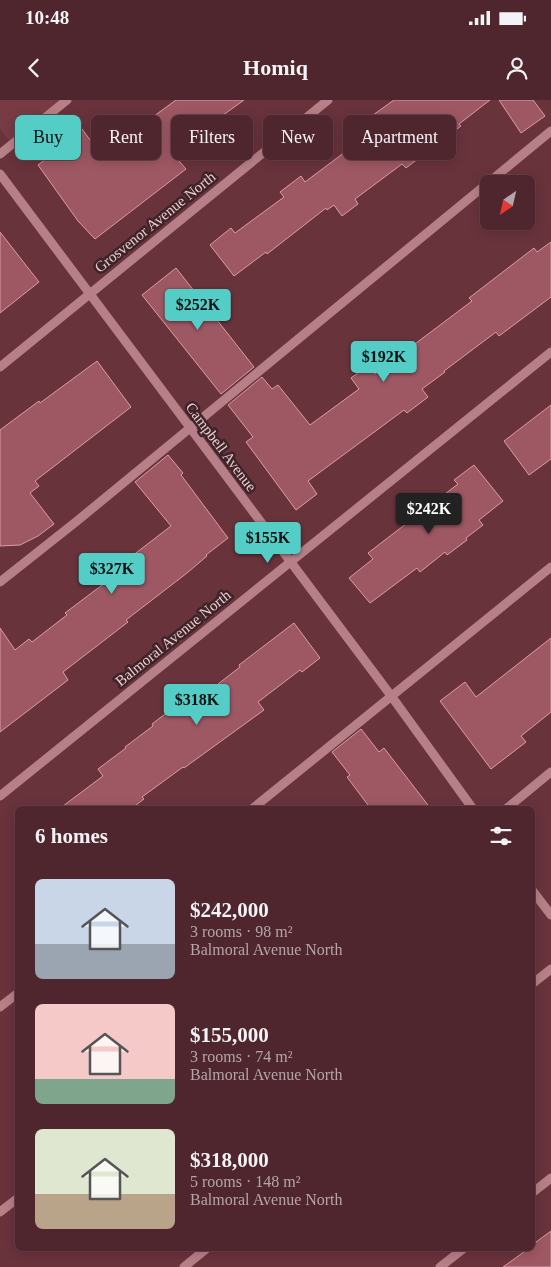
<!DOCTYPE html>
<meta charset="utf-8">
<style>
:root{--surface:#4f262d;--page:#593239;--text:#f1f3f6;--muted:#b3a5aa;--line:#664349;--accent:#54cdc7}
body{margin:0;font-family:Georgia,serif;background:var(--page);color:var(--text);height:100vh;display:flex;flex-direction:column;font-size:19px;white-space:nowrap}
*{box-sizing:border-box;margin:0}
p{font-size:16px;color:var(--muted)}
.icon{flex:none;width:28px;height:28px;fill:none;stroke:currentColor;stroke-width:2;stroke-linecap:round;stroke-linejoin:round}
.map{position:relative;flex:1;overflow:hidden}
.details{position:absolute;left:15px;top:706px;width:520px;height:445px;display:flex;flex-direction:column;background:var(--surface);border-radius:8px;box-shadow:0 2px 12px #0003,0 0 0 1px var(--line)}
.details>*{flex:none}
.banner{position:absolute;left:15px;top:15px;width:521px;height:45px;display:flex;gap:10px}
.needle{width:32px;rotate:214deg}
.tools{position:absolute;left:480px;top:75px;display:grid;gap:10px}
.tools a{display:grid;place-items:center;width:55px;height:55px;border-radius:8px;background:var(--surface);box-shadow:0 2px 12px #0003,0 0 0 1px var(--line);font-size:25px}
.price{position:absolute;translate:-50% -42px;padding:0 11px;border-radius:5px;background:var(--accent);color:#111;font-size:16px;line-height:32px;filter:drop-shadow(0 1px 2px #0008)}
.price::after{content:'';position:absolute;left:50%;top:30px;width:15px;height:11px;margin-left:-8px;background:inherit;clip-path:polygon(0 0,100% 0,50% 100%)}
.price.current{background:#222;color:#fff}
ul{padding:0;list-style:none}
li{display:flex;align-items:center;gap:15px;height:125px;padding:0 20px}
li span{display:grid;place-items:center;flex:none;width:140px;height:100px;border-radius:8px;color:#555}
li>.icon{margin-inline-start:auto}
span .icon{width:60px;height:60px;fill:#fffc;stroke-width:1}
li b{font-size:21px}
h2{display:flex;justify-content:space-between;align-items:center;height:60px;padding:0 20px;font-size:21px}
.pill{padding:0 18px;border-radius:8px;background:var(--surface);box-shadow:0 2px 12px #0003,0 0 0 1px var(--line);font-size:18px;line-height:45px}
.pill.current{background:var(--accent);color:#111}
.status{display:flex;justify-content:space-between;align-items:center;height:35px;padding:0 25px;background:var(--surface);direction:ltr}
.status svg{height:14px;fill:currentColor}
header{display:flex;justify-content:space-between;align-items:center;height:65px;padding:0 20px;background:var(--surface);font-size:22px;font-weight:700}
.map>svg:first-child{display:block}
</style>
<div class="status"><b>10:48</b><svg viewBox="0 0 49 12"><path d="M0 12V9h3v3zM5 12V6h3v6zM10 12V3h3v9zM15 12V0h3v12zM26 1h20v11H26zM47 4h2v5h-2z"/></svg></div>
<header><svg class="icon" aria-label="back" viewBox="0 0 24 24"><path d="M15 5l-7 7 7 7"/></svg>Homiq<svg class="icon" aria-label="person" viewBox="0 0 24 24"><circle cx="12" cy="8" r="4"/><path d="M4 21q1-7 8-7t8 7"/></svg></header>
<div class="map">
<svg width="551" height="1167" viewBox="0 0 551 1167">
<rect width="100%" height="100%" fill="#69333c"/>
<path fill="#783b46" d="M0,0H63L11,43L0,29Z"/>
<g fill="#9e5864" stroke="#dc9ca4">
<path d="M176,0H244L219,18L223,24L201,39L204,43L179,61L186,69L95,139L78,121L38,65L64,46L60,40L79,25L105,60L154,23L150,19Z"/>
<path d="M394,0H490L459,24L461,26L406,68L402,64L355,99L358,104L342,116L334,105L327,110L326,108L267,154L266,152L234,176L210,145L231,128L235,133L284,97L280,92L301,76L305,82L353,46L345,35Z"/>
<path d="M499,0H533L545,16L521,33Z"/>
<path d="M0,132L39,182L0,213Z"/>
<path d="M551,142V197L499,236L496,232L444,271L445,272L422,289L428,297L407,313L404,310L308,381L317,394L296,410L246,342L253,337L228,305L262,277L272,289L278,285L310,325L359,289L351,278L369,265L375,274L472,201L469,198L534,148L537,152Z"/>
<path d="M176,168L254,267L221,294L142,195Z"/>
<path d="M97,261L131,307L35,381L39,386L30,393L54,424L38,436L20,445L0,446V330L39,301L40,303Z"/>
<path d="M551,305V359L529,375L504,341Z"/>
<path d="M168,355L183,373L181,375L228,438L206,455L207,456L187,473L126,520L128,522L63,572L68,580L0,632V528L15,550L29,539L32,542L67,515L65,513L122,470L119,466L171,426L135,382Z"/>
<path d="M474,365L503,401L479,420L483,425L466,438L467,440L447,455L445,452L420,472L417,468L370,503L349,478L373,459L368,453L458,384L454,380Z"/>
<path d="M294,523L320,558L302,572L300,570L258,602L264,610L184,668L183,667L142,697L144,699L131,709H59L103,676L98,669L126,648L125,647L153,626L152,624L169,611L172,615L174,613L177,616L219,585L218,584L240,567L239,565Z"/>
<path d="M551,538V612L521,636L526,642L491,669L440,601L465,582L476,597Z"/>
<path d="M361,629L379,652L384,648L431,709H371L347,677L350,675L332,652Z"/>
<path d="M551,1131V1167H503L528,1149H532V1145Z"/>
</g>
<g fill="none" stroke-linecap="round" stroke-linejoin="round">
<g stroke="#b78088" stroke-width="9">
<path d="M0,54L67,0"/>
<path d="M0,74L392,597L473,709"/>
<path d="M0,267L328,0"/>
<path d="M0,482L77,421L551,31"/>
<path d="M0,696L551,252"/>
<path d="M252,709L551,467"/>
<path d="M506,709L551,672"/>
<path d="M532,790L551,815"/>
<path d="M532,884L551,869"/>
<path d="M0,907L18,893"/>
<path d="M532,1093L551,1078"/>
<path d="M0,1112L18,1098"/>
<path d="M184,1167L206,1149"/>
<path d="M440,1167L463,1149"/>
</g>
</g>
<g text-anchor="middle" stroke-width="5" stroke-linejoin="round" paint-order="stroke">
<g font-size="15" fill="#eecccf" stroke="#3d2428">
<text transform="translate(155 122) rotate(-39)" y="5">Grosvenor Avenue North</text>
<text transform="translate(221 347) rotate(53)" y="5">Campbell Avenue</text>
<text transform="translate(173 538) rotate(-39)" y="5">Balmoral Avenue North</text>
</g>
</g>
</svg>
<div class="tools">
<a><svg class="needle" viewBox="-14 -14 28 28"><path d="M0-13l5 13h-10z" fill="#e53935"/><path d="M0 13l5-13h-10z" fill="#b3a5aa"/></svg></a>
</div>
<b class="price" style="left:198px;top:231px">$252K</b>
<b class="price" style="left:384px;top:283px">$192K</b>
<b class="price current" style="left:429px;top:435px">$242K</b>
<b class="price" style="left:268px;top:464px">$155K</b>
<b class="price" style="left:112px;top:495px">$327K</b>
<b class="price" style="left:197px;top:626px">$318K</b>
<div class="banner">
<a class="pill current">Buy</a>
<a class="pill">Rent</a>
<a class="pill">Filters</a>
<a class="pill">New</a>
<a class="pill">Apartment</a>
</div>
<section class="details">
<h2>6 homes<svg class="icon" aria-label="filters" viewBox="0 0 24 24"><path d="M4 7h16M4 17h16"/><circle cx="9" cy="7" r="2"/><circle cx="15" cy="17" r="2"/></svg></h2>
<ul>
<li><span style="background:linear-gradient(#c9d6e8 65%,#9aa5b1 0)"><svg class="icon" aria-label="home" viewBox="0 0 24 24"><path d="M3 11l9-7 9 7M6 9v11h12V9"/></svg></span><div><b>$242,000</b><p>3 rooms · 98 m²</p><p>Balmoral Avenue North</p></div></li>
<li><span style="background:linear-gradient(#f6c9c9 75%,#7fa58c 0)"><svg class="icon" aria-label="home" viewBox="0 0 24 24"><path d="M3 11l9-7 9 7M6 9v11h12V9"/></svg></span><div><b>$155,000</b><p>3 rooms · 74 m²</p><p>Balmoral Avenue North</p></div></li>
<li><span style="background:linear-gradient(#dfe7d0 65%,#b9a48a 0)"><svg class="icon" aria-label="home" viewBox="0 0 24 24"><path d="M3 11l9-7 9 7M6 9v11h12V9"/></svg></span><div><b>$318,000</b><p>5 rooms · 148 m²</p><p>Balmoral Avenue North</p></div></li>
</ul>
</section>
</div>
